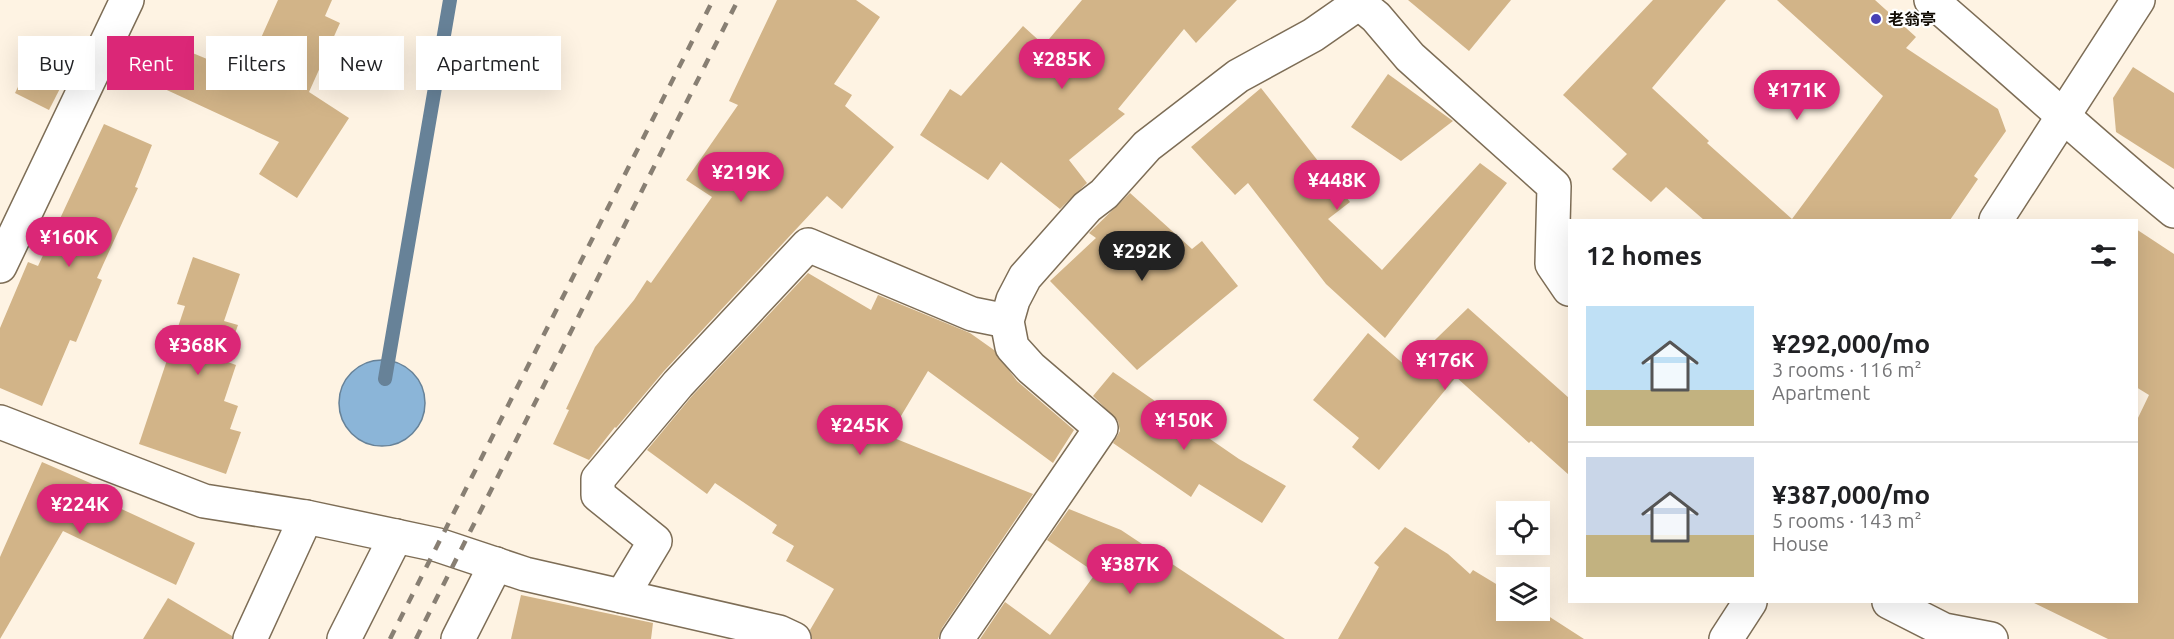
<!DOCTYPE html>
<meta charset="utf-8">
<style>
:root{--surface:#fff;--page:#f2f2f2;--text:#202124;--muted:#757577;--line:#e0e0e0;--accent:#db2777}
body{margin:0;font-family:Ubuntu,"Noto Sans JP",sans-serif;background:var(--page);color:var(--text);height:100vh;display:flex;flex-direction:column;font-size:22px;white-space:nowrap}
*{box-sizing:border-box;margin:0}
p{font-size:20px;color:var(--muted)}
.icon{flex:none;width:33px;height:33px;fill:none;stroke:currentColor;stroke-width:2;stroke-linecap:round;stroke-linejoin:round}
.map{position:relative;flex:1;overflow:hidden}
.drawer{position:absolute;left:1568px;top:219px;width:570px;height:384px;display:flex;flex-direction:column;background:var(--surface);border-radius:0px;box-shadow:0 6px 24px #0002}
.drawer>*{flex:none}
.top-card{position:absolute;left:18px;top:36px;width:570px;height:54px;display:flex;gap:12px}
.buttons{position:absolute;left:1496px;top:501px;display:grid;gap:12px}
.buttons a{display:grid;place-items:center;width:54px;height:54px;border-radius:0px;background:var(--surface);box-shadow:0 6px 24px #0002;font-size:30px}
.price{position:absolute;translate:-50% -51px;padding:0 14px;border-radius:21px;background:var(--accent);color:#fff;font-size:20px;line-height:39px;filter:drop-shadow(0 2px 3px #0008)}
.price::after{content:'';position:absolute;left:50%;top:36px;width:18px;height:14px;margin-left:-9px;background:inherit;clip-path:polygon(0 0,100% 0,50% 100%)}
.price.active{background:#222;color:#fff}
ul{padding:0;list-style:none}
li{display:flex;align-items:center;gap:18px;height:150px;padding:0 18px}
li+li{border-top:2px solid var(--line)}
li span{display:grid;place-items:center;flex:none;width:168px;height:120px;border-radius:0px;color:#555}
li>.icon{margin-inline-start:auto}
span .icon{width:72px;height:72px;fill:#fffc;stroke-width:1}
li b{font-size:26px}
h2{display:flex;justify-content:space-between;align-items:center;height:72px;padding:0 18px;font-size:26px}
.tag{padding:0 21px;border-radius:0px;background:var(--surface);box-shadow:0 6px 24px #0002;font-size:21px;line-height:54px}
.tag.active{background:var(--accent);color:#fff}
.map>svg:first-child{display:block}
</style>
<div class="map">
<svg width="2174" height="639" viewBox="0 0 2174 639">
<rect width="100%" height="100%" fill="#fef3e3"/>
<circle fill="#8bb5d8" stroke="#678298" stroke-width="1.5" cx="382" cy="403" r="43"/>
<g fill="none" stroke-linecap="round" stroke-linejoin="round">
<path stroke="#678298" stroke-width="14" d="M385,379L450,0"/>
</g>
<g fill="#d2b488">
<path d="M278,0H332L325,16L340,23L309,92L349,118L297,198L259,174L279,142L143,79L159,39L207,59L216,41L252,58Z"/>
<path d="M777,0H856L880,17L834,84L852,95L845,106L894,147L842,209L827,196L664,371L616,428L615,427L589,460L553,444L569,410L566,409L595,347L634,300L647,280L651,283L712,197L686,180L738,105L729,101Z"/>
<path d="M1082,0H1237L1196,43L1184,29L1118,109L1125,114L1069,160L1087,183L1060,209L1001,162L988,180L920,135L950,89L961,96L1023,26L1044,45Z"/>
<path d="M1408,0H1511L1469,51Z"/>
<path d="M1653,0H1726L1652,88L1709,141L1707,143L1792,219L1883,96L1777,0H1875L1916,37L1906,48L1998,109L2006,131L1974,176L1978,179L1950,220H1704L1666,187L1651,202L1612,169L1627,154L1563,95Z"/>
<path d="M39,44L74,61L49,110L15,93Z"/>
<path d="M2133,67L2174,93V169L2116,132L2113,98Z"/>
<path d="M1388,74L1453,121L1401,161L1351,127Z"/>
<path d="M1261,88L1350,202L1328,219L1382,270L1480,163L1507,183L1385,338L1326,284L1248,183L1235,195L1191,147Z"/>
<path d="M104,124L152,145L135,187L138,188L97,278L102,280L76,342L70,340L42,406L0,388V328L28,262L38,266Z"/>
<path d="M1130,193L1192,249L1202,241L1238,286L1137,370L1050,281L1096,238L1089,233Z"/>
<path d="M2136,229L2174,254V639H2108L2032,602H2136V422L2149,395L2136,387Z"/>
<path d="M193,257L240,274L224,321L238,325L225,361L236,365L224,401L238,406L230,429L241,432L226,474L139,444L185,306L177,304Z"/>
<path d="M808,273L871,310L878,295L970,333L994,350L1017,381L1074,430L1053,463L928,371L889,436L1033,494L942,628L938,639H812L810,630L834,589L786,561L794,546L772,533L777,525L715,483L707,494L647,450L692,396Z"/>
<path d="M1468,308L1569,398V475L1531,441L1529,443L1456,377L1379,470L1352,447L1359,438L1313,400L1368,333L1407,367Z"/>
<path d="M1113,372L1239,459L1286,486L1262,523L1199,484L1191,497L1113,443L1120,431L1118,421L1093,396Z"/>
<path d="M42,462L120,496L115,506L195,543L176,585L63,531L0,639V557Z"/>
<path d="M1069,509L1121,530L1285,639H980L1005,602L1050,635L1096,573L1047,540Z"/>
<path d="M1405,527L1448,554L1470,574L1473,570L1506,590V610H1539L1584,639H1338L1379,567L1374,563Z"/>
<path d="M521,595L653,623L651,639H511Z"/>
<path d="M168,598L232,636V639H143Z"/>
</g>
<g fill="none" stroke-linecap="round" stroke-linejoin="round">
<defs>
<g id="minor">
<path d="M1931,0C2013,70 2091,143 2174,211"/>
<path d="M1359,3L1376,17L1410,57L1554,186L1552,264L1569,289"/>
<path d="M1996,220L2138,0"/>
<path d="M0,266L127,0"/>
<path d="M0,422L204,501L306,517L438,545L525,574L779,632L794,639"/>
<path d="M622,596L655,541L598,495V479L678,384L808,245L972,314L1007,321"/>
<path d="M1889,602L1944,630L1991,639"/>
<path d="M250,639L306,517"/>
<path d="M344,639L396,536"/>
<path d="M458,639L496,564"/>
<path d="M957,639L1101,428L1031,368L1012,347L1007,321L1013,300L1025,277L1087,207L1104,194L1147,146L1238,76L1313,35L1359,3L1360,0"/>
<path d="M1726,639L1750,602"/>
</g>
</defs>
<use href="#minor" stroke="#7d6d56" stroke-width="36"/>
<use href="#minor" stroke="#fff" stroke-width="33"/>
<g stroke="#887f73" stroke-width="4.5" stroke-dasharray="10 10" stroke-linecap="butt">
<path d="M390,639L713,0"/>
<path d="M416,639L738,0"/>
</g>
</g>
<circle fill="#463fb5" stroke="#fff" stroke-width="2" cx="1876" cy="19" r="6"/>
<g text-anchor="middle" stroke-width="4.5" stroke-linejoin="round" paint-order="stroke">
<g font-size="16" font-weight="bold" fill="#120c04" stroke="#fff" text-anchor="start">
<text x="1888" y="25">老翁亭</text>
</g>
</g>
</svg>
<div class="buttons">
<a><svg class="icon" aria-label="locate" viewBox="0 0 24 24"><circle cx="12" cy="12" r="6"/><path d="M12 2v4M12 18v4M2 12h4M18 12h4"/></svg></a>
<a><svg class="icon" aria-label="layers" viewBox="0 0 24 24"><path d="M12 4l9 5-9 5-9-5zM3 14l9 5 9-5"/></svg></a>
</div>
<b class="price" style="left:1062px;top:90px">¥285K</b>
<b class="price" style="left:1797px;top:121px">¥171K</b>
<b class="price" style="left:741px;top:203px">¥219K</b>
<b class="price" style="left:1337px;top:211px">¥448K</b>
<b class="price" style="left:69px;top:268px">¥160K</b>
<b class="price active" style="left:1142px;top:282px">¥292K</b>
<b class="price" style="left:198px;top:376px">¥368K</b>
<b class="price" style="left:1445px;top:391px">¥176K</b>
<b class="price" style="left:1184px;top:451px">¥150K</b>
<b class="price" style="left:860px;top:456px">¥245K</b>
<b class="price" style="left:80px;top:535px">¥224K</b>
<b class="price" style="left:1130px;top:595px">¥387K</b>
<div class="top-card">
<a class="tag">Buy</a>
<a class="tag active">Rent</a>
<a class="tag">Filters</a>
<a class="tag">New</a>
<a class="tag">Apartment</a>
</div>
<section class="drawer">
<h2>12 homes<svg class="icon" aria-label="filters" viewBox="0 0 24 24"><path d="M4 7h16M4 17h16"/><circle cx="9" cy="7" r="2"/><circle cx="15" cy="17" r="2"/></svg></h2>
<ul>
<li><span style="background:linear-gradient(#bfe0f5 70%,#c2b280 0)"><svg class="icon" aria-label="home" viewBox="0 0 24 24"><path d="M3 11l9-7 9 7M6 9v11h12V9"/></svg></span><div><b>¥292,000/mo</b><p>3 rooms · 116 m²</p><p>Apartment</p></div></li>
<li><span style="background:linear-gradient(#c9d6e8 65%,#c2b280 0)"><svg class="icon" aria-label="home" viewBox="0 0 24 24"><path d="M3 11l9-7 9 7M6 9v11h12V9"/></svg></span><div><b>¥387,000/mo</b><p>5 rooms · 143 m²</p><p>House</p></div></li>
</ul>
</section>
</div>
